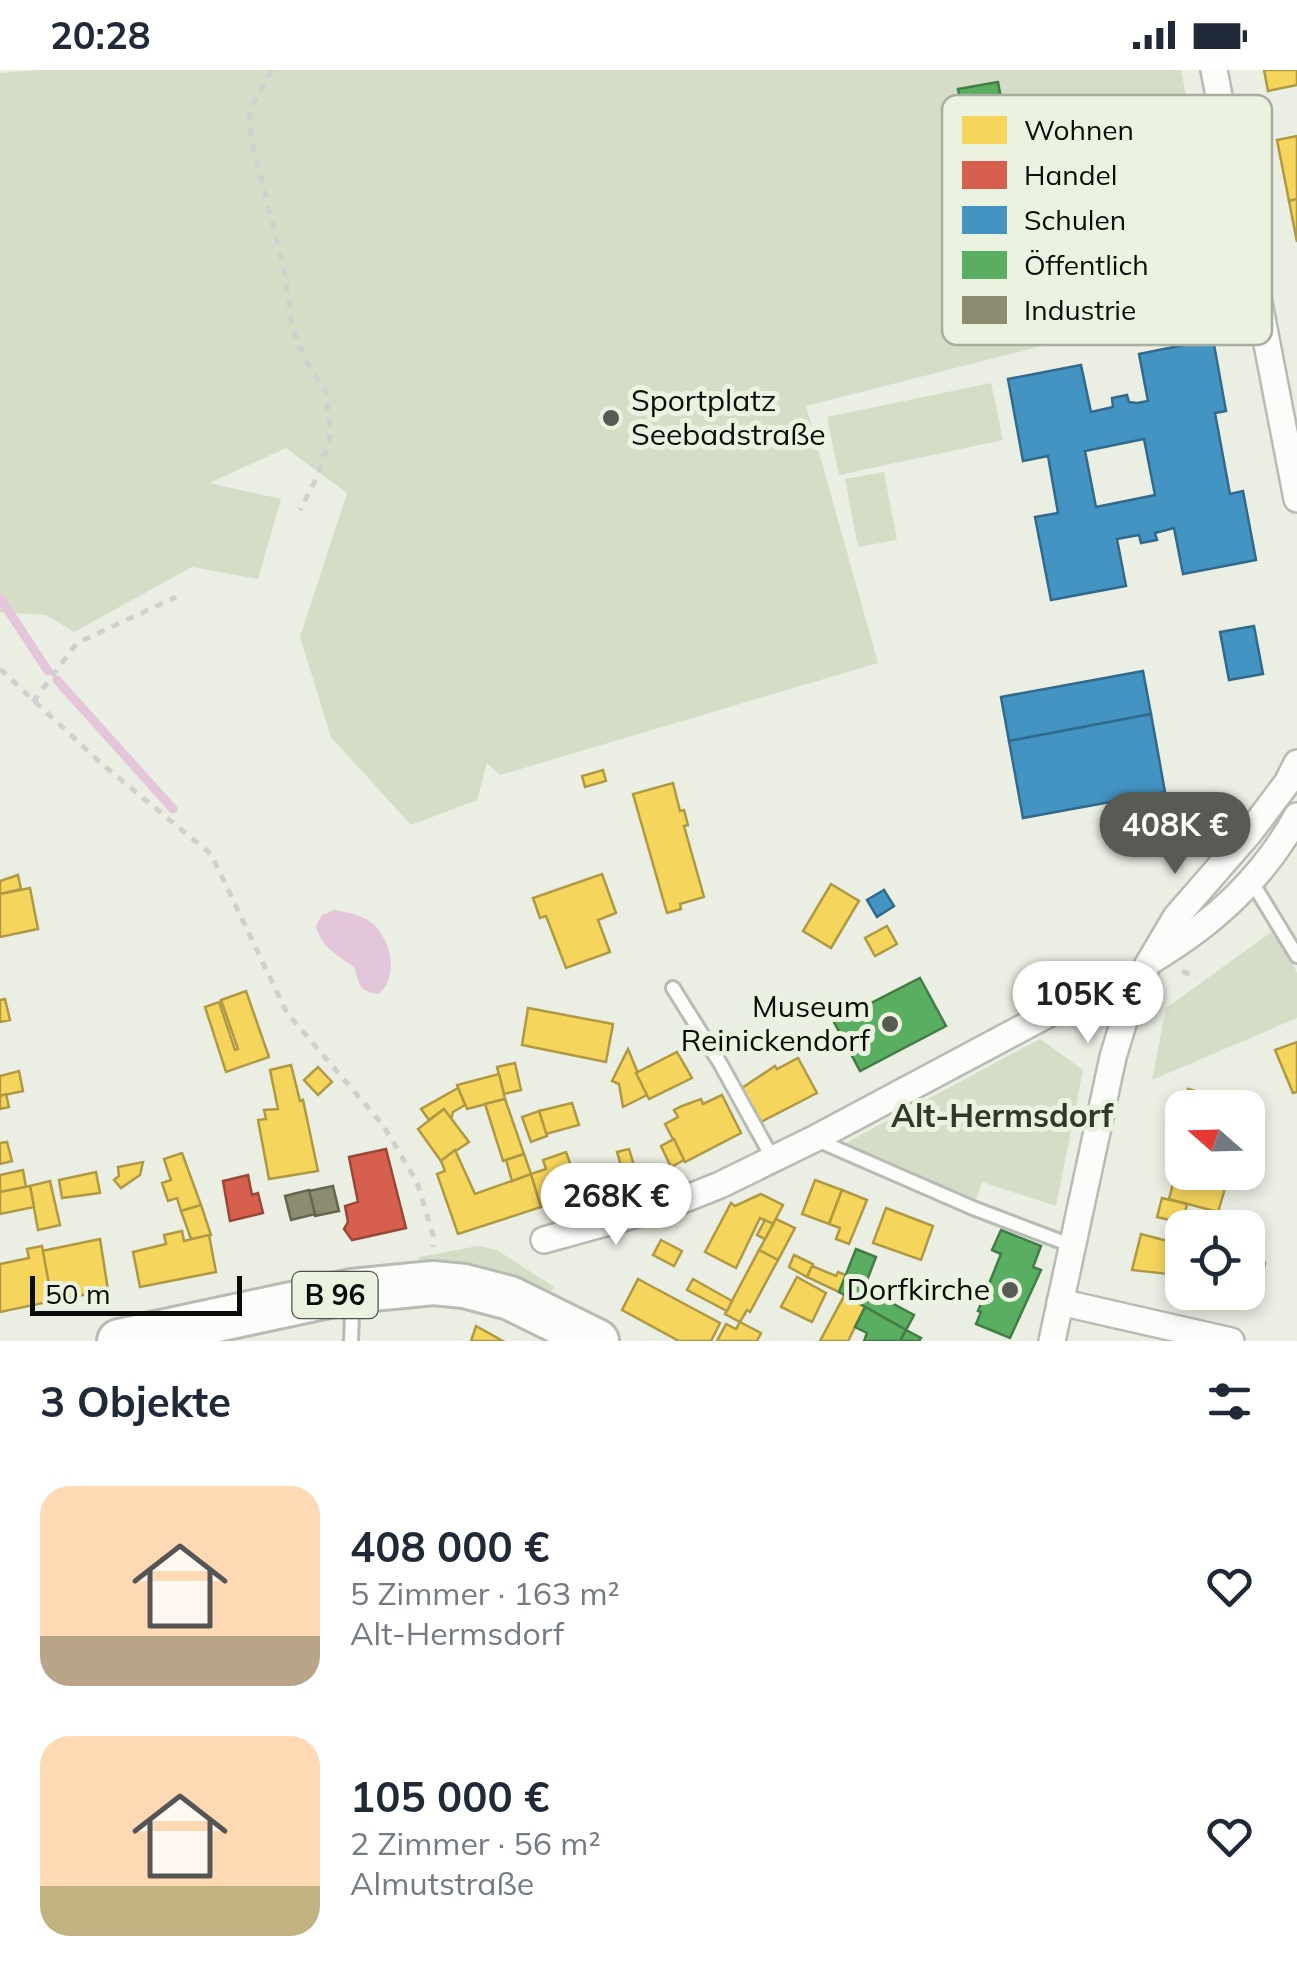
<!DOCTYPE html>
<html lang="de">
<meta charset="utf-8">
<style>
:root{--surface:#fff;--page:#f2f2f3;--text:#1f2937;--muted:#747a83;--accent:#585b54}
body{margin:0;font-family:Mulish,sans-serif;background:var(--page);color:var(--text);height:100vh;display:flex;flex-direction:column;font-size:38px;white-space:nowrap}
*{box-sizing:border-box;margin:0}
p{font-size:32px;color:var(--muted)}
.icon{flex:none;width:55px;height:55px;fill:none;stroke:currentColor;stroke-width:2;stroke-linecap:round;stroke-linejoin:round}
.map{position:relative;height:1271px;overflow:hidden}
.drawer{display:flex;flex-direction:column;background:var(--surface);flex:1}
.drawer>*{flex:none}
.needle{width:65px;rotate:290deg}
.controls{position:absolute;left:1165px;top:1020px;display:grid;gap:20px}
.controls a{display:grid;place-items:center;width:100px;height:100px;border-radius:20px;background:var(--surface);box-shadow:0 5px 15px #0003;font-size:50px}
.scale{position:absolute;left:30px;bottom:25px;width:212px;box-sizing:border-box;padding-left:10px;border:5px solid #0a0c07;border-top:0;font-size:28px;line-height:35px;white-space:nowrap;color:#0a0c07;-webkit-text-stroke:8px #ebf2df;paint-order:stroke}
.price{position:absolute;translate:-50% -85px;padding:0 22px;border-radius:35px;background:#fff;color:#222;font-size:32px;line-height:65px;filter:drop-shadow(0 2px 5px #0008)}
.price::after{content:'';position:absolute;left:50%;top:60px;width:30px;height:22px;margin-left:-15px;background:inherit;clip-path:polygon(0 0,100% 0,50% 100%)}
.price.active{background:var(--accent);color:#fff}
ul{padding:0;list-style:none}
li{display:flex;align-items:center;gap:30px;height:250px;padding:0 40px}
li span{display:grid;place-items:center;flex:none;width:280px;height:200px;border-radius:30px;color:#555}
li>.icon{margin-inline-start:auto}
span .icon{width:120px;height:120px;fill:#fffc;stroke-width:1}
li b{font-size:42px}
h2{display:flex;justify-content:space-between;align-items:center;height:120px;padding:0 40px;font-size:42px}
.status{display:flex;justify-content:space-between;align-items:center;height:70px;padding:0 50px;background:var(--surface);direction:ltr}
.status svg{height:28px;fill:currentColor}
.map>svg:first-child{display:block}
</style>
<div class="status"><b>20:28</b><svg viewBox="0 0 49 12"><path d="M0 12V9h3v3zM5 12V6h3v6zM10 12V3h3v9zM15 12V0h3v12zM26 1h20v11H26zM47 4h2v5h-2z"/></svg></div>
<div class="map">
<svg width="1297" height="1271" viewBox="0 0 1297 1271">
<rect width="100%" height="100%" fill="#eaeee3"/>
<g fill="#d5ddc6">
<path d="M39,0H1181L1226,229L806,336L878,593L500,705L487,693L477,730L411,755L331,667L300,567L347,423L286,378L209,413L281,429L258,509L192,497L74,562L46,545L0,542V3Z"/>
<path d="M991,313L1003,370L839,405L827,347Z"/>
<path d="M884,402L897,470L858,477L845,409Z"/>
<path d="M1276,859L1297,903V948L1152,1010L1166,938Z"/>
<path d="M1040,969L1083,1000L1056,1136L982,1112L975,1132L840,1076Z"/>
<path d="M478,1176L497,1180L554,1217L548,1225L420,1194L419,1187Z"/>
</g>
<path fill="#e4c6da" d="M334,840C347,842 362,845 372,853C392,870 399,907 379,924C358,922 360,914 354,897C337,885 321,877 316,856L322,845Z"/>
<g fill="#f6d55c" stroke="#af9942" stroke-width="2.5">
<path d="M1264,0H1297V15L1268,21Z"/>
<path d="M1297,66V129L1289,131L1277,70Z"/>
<path d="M1297,129V172L1289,131Z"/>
<path d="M603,700L606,711L585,717L582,706Z"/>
<path d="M673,713L680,741L684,740L688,755L684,756L704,827L680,834L681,839L667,843L633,724Z"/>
<path d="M602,804L616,843L598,850L610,882L566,898L546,846L540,848L533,828Z"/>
<path d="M18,805L21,819L0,824V811Z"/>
<path d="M831,814L859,831L831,878L803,861Z"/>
<path d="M30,818L38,859L0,867V824Z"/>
<path d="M887,856L897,874L875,886L865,868Z"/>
<path d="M246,921L269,987L226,1002L205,937L219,932L235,980L238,979L221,930Z"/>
<path d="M5,929L10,950L0,952V930Z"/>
<path d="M528,938L613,954L606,992L522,975Z"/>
<path d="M1297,972V1022L1293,1023L1275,980Z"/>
<path d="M628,979L647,1025L623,1037L619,1014L612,1011Z"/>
<path d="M677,982L692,1008L649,1029L636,1003Z"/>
<path d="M798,988L817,1023L759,1053L742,1018L775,996L777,999Z"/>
<path d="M515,993L521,1020L504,1024L497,997Z"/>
<path d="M291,995L300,1031L303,1030L318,1101L269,1109L258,1050L266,1049L264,1040L278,1039L270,1000Z"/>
<path d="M318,997L332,1012L318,1025L304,1010Z"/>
<path d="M19,1001L23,1021L0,1026V1006Z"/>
<path d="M499,1004L505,1029L467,1039L457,1015Z"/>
<path d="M458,1018L465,1035L453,1042L451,1050L444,1039L429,1050L421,1039Z"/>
<path d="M1188,1019L1229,1031L1228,1038H1182V1060L1176,1059L1180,1045L1172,1043L1175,1031L1183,1034Z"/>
<path d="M6,1024L9,1037L0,1039V1026Z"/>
<path d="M722,1025L741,1063L685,1092L665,1054L678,1047L674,1040L682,1036L701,1029L703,1034Z"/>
<path d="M505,1029L524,1084L503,1091L485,1034Z"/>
<path d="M572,1033L579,1055L546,1064L539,1041Z"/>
<path d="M444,1039L469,1072L441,1091L418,1059Z"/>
<path d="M539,1041L547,1066L531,1072L522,1047Z"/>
<path d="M674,1069L684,1090L671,1097L661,1076Z"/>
<path d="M7,1072L12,1091L0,1094V1073Z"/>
<path d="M629,1079L637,1105L625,1109L617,1082Z"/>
<path d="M455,1080L475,1124L531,1104L541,1137L458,1164L437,1104L445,1101L441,1091Z"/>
<path d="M566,1082L581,1124L541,1137L531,1104L546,1099L543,1090Z"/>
<path d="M182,1083L201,1135L181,1141L177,1128L168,1131L162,1113L171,1110L164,1089Z"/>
<path d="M524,1084L531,1104L512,1111L506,1090Z"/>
<path d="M143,1092L140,1105L121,1118L114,1110L119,1106L118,1097Z"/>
<path d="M23,1100L26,1117L0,1122V1105Z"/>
<path d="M96,1102L100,1123L62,1128L59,1110Z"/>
<path d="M1176,1102L1193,1106L1194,1102H1209L1207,1110L1226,1115L1218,1142L1169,1129Z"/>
<path d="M815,1110L842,1120L829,1154L802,1144Z"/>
<path d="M50,1111L60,1155L38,1160L30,1116Z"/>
<path d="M30,1116L34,1137L0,1144V1122Z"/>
<path d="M842,1120L867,1130L849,1174L836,1169L840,1158L829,1154Z"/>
<path d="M761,1124L783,1135L773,1154L760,1148L736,1198L705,1182L731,1133L735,1136Z"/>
<path d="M1162,1128L1187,1134L1183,1153L1157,1147Z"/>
<path d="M201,1135L211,1165L191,1169L181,1141Z"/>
<path d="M886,1138L933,1156L921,1190L873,1173Z"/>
<path d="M776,1149L795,1158L778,1190L759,1180Z"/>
<path d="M765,1150L773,1154L765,1169L757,1165Z"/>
<path d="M182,1161L184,1171L209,1165L216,1202L140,1217L133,1182L166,1174L164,1165Z"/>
<path d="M1141,1164L1175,1173L1168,1204L1132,1200Z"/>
<path d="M100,1169L108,1220L52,1231L42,1181Z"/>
<path d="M661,1170L682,1181L674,1196L653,1185Z"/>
<path d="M42,1176L52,1231L0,1242V1194L29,1188L27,1179Z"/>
<path d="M759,1180L778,1190L750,1242L747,1240L740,1252L725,1244Z"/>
<path d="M794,1185L813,1194L807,1207L789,1197Z"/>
<path d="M1248,1189L1265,1193L1257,1231L1222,1222H1248Z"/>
<path d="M812,1196L836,1206L838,1202L846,1205L839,1222L807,1207Z"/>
<path d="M797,1207L826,1223L812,1252L781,1237Z"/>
<path d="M638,1209L720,1253L711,1271H679L622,1240Z"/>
<path d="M693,1209L732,1231L727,1241L687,1220Z"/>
<path d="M844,1226L865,1237L848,1271H820Z"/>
<path d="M740,1252L761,1263L757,1271H717L726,1254L736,1259Z"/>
<path d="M476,1256L503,1271H471Z"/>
</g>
<g fill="#d6604d" stroke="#994738" stroke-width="2.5">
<path d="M386,1079L406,1158L352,1170L344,1159L348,1152L345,1136L358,1132L349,1087Z"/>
<path d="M248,1105L252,1125L258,1123L263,1143L230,1151L223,1111Z"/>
</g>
<g fill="#4393c3" stroke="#326a8b" stroke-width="2.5" fill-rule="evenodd">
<path d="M1213,269L1226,341L1215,343L1230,424L1243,421L1256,490L1183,504L1174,458L1155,463L1157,470L1141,473L1139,465L1117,469L1126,516L1051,530L1035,447L1058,443L1048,386L1023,391L1008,309L1081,295L1091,342L1113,337L1112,328L1127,325L1129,332L1137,333L1148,331L1139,284ZM1144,369L1155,425L1096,437L1085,381Z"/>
<path d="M1254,556L1263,604L1229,610L1220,562Z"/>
<path d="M1143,601L1151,644L1009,671L1001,627Z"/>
<path d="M1151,644L1165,722L1023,748L1009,671Z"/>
<path d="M884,820L894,836L877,847L867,830Z"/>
</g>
<g fill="#5aae61" stroke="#427d46" stroke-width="2.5">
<path d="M998,12L1009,73L974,79L969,50L964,51L958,19Z"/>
<path d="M920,908L946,956L860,1001L834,952Z"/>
<path d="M1001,1160L1041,1176L1033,1197L1041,1200L1010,1268L976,1254L981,1242L978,1241L1001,1184L992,1180Z"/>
<path d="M856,1179L876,1187L864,1218L914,1245L906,1260L839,1222Z"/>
<path d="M865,1237L906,1260L900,1271H864L867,1263L855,1257Z"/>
<path d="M906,1260L921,1268L919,1271H900Z"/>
</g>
<g fill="#8c8c6e" stroke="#65664f" stroke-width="2.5">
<path d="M333,1116L339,1141L315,1146L309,1121Z"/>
<path d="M309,1120L315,1144L291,1150L285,1126Z"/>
</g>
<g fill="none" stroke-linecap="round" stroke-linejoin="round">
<g stroke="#e4c6da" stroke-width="9">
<path d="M0,528L48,601"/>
<path d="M57,610L173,739"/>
</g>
<defs>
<g id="lane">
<path d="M1252,812L1297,886"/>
<path d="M673,918L720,993L773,1089"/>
<path d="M817,1070L973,1138L1073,1176"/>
<path d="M348,1230L352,1246L351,1271"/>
</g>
<g id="street">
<path d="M1214,0L1297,429"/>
<path d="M1154,889C1215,852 1263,808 1297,746"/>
<path d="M544,1170L670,1135L720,1115L814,1069L1112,910L1134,918"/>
<path d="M1060,1232L1231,1271"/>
<path d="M1052,1271L1113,987L1134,918L1176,847L1250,762L1287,713L1297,693"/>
</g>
<path id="primary" d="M119,1271L352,1221L433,1213L464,1216L510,1228L597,1271"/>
</defs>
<use href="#lane" stroke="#b8bbb3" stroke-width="18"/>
<use href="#street" stroke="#b8bbb3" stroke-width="30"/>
<use href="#primary" stroke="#b8bbb3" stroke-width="48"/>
<g stroke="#d0d1ce" stroke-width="5" stroke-dasharray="8 8" stroke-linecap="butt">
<path d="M272,0L249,41L251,67L285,204L292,257L306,291L326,322L331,363L319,403L300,440"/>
<path d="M0,599L102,694L211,784L287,943L383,1055L417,1112L433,1165V1177"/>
<path d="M33,632L77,573L176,527"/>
<path d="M1182,901L1197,908"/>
</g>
<use href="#lane" stroke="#fcfcfb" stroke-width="12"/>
<use href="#street" stroke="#fcfcfb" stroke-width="25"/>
<use href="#primary" stroke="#fcfcfb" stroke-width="42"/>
</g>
<g fill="#585b54" stroke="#ebf2df" stroke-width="4">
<circle cx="611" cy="348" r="10"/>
<circle cx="890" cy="954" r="10"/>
<circle cx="1010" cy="1220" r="10"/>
</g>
<g text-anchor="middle" stroke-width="10" stroke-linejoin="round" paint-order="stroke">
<rect fill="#ebf2df" stroke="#4e5148" stroke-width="2.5" x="292.5" y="1202" width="85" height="46" rx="8"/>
<g font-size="28" font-weight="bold" fill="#0a0c07">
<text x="335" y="1235">B 96</text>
</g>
<g font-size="30" fill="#0a0c07" stroke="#ebf2df" text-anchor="end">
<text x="631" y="341" text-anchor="start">Sportplatz<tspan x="631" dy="34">Seebadstraße</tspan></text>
<text x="870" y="947">Museum<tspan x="870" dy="34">Reinickendorf</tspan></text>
<text x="990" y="1230">Dorfkirche</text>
</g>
<g font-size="32" font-weight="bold" fill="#323729" stroke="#ebf2df">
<text x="1002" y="1057">Alt-Hermsdorf</text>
</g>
</g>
<rect x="942" y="25" width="330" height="250" rx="15" fill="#ebf2df" stroke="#a8ad9e" stroke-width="2.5"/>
<rect x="962" y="46" width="45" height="28" fill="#f6d55c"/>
<rect x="962" y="91" width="45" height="28" fill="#d6604d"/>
<rect x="962" y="136" width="45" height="28" fill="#4393c3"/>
<rect x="962" y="181" width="45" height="28" fill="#5aae61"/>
<rect x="962" y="226" width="45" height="28" fill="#8c8c6e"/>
<g font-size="28" fill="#0a0c07">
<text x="1024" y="70">Wohnen</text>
<text x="1024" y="115">Handel</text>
<text x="1024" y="160">Schulen</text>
<text x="1024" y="205">Öffentlich</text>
<text x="1024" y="250">Industrie</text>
</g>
</svg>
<div class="controls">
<a><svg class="needle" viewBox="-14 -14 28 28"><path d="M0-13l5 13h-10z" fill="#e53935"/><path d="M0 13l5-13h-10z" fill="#747a83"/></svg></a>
<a><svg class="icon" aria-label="locate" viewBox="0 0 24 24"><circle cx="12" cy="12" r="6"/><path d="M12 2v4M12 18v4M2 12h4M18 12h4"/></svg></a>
</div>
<div class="scale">50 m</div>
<b class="price active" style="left:1175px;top:807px">408K €</b>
<b class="price" style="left:1088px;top:976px">105K €</b>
<b class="price" style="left:616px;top:1178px">268K €</b>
</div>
<section class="drawer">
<h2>3 Objekte<svg class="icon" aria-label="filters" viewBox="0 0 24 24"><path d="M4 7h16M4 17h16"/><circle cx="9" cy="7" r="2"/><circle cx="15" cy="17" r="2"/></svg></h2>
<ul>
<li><span style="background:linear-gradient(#ffd9b3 75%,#b9a48a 0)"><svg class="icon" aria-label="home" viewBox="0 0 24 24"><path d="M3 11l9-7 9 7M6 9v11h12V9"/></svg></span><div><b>408 000 €</b><p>5 Zimmer · 163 m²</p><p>Alt-Hermsdorf</p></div><svg class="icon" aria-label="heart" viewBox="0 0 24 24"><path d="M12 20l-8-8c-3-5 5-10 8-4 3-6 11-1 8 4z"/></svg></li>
<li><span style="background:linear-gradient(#ffd9b3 75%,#c2b280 0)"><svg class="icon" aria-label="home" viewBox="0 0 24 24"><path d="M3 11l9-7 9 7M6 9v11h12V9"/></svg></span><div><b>105 000 €</b><p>2 Zimmer · 56 m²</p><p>Almutstraße</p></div><svg class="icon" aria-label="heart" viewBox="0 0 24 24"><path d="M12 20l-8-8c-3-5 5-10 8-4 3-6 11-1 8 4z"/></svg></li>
</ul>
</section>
